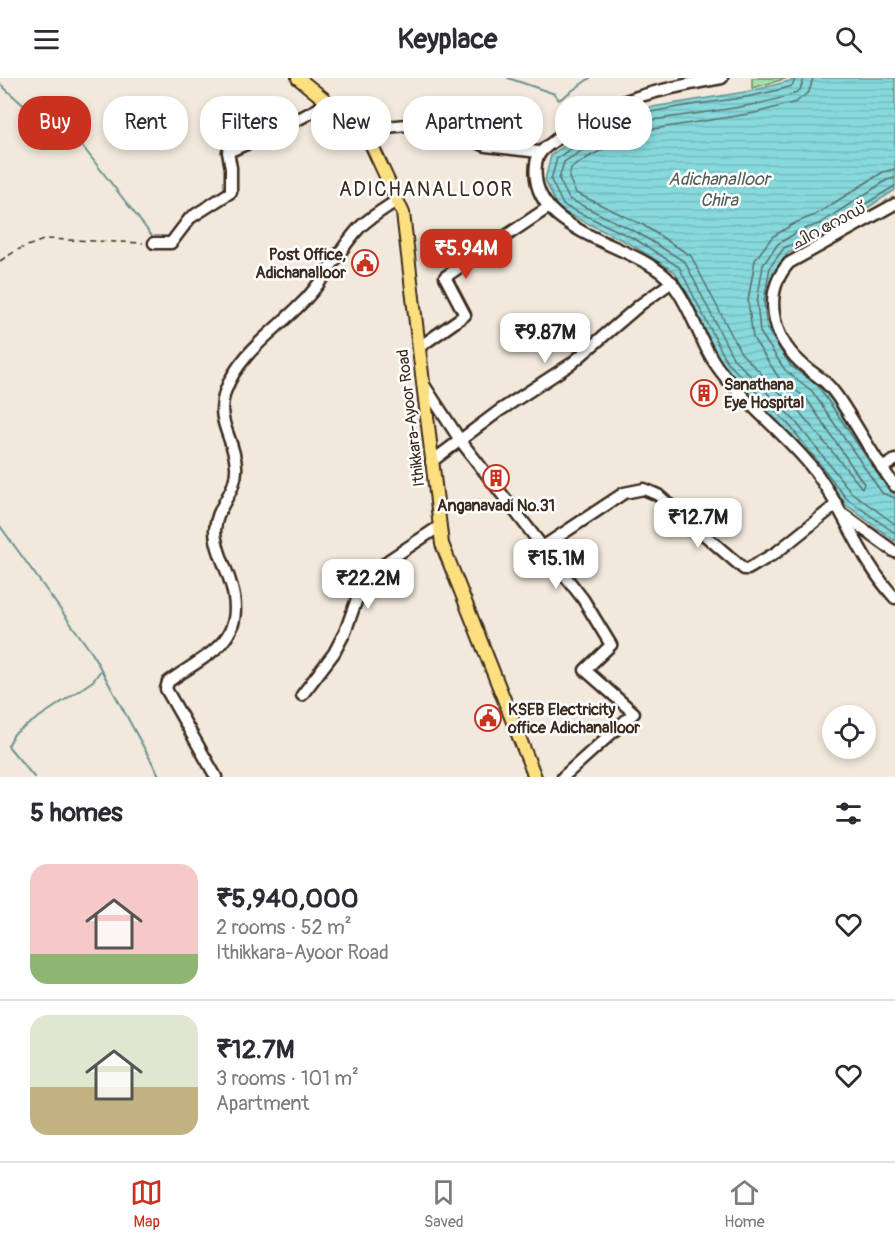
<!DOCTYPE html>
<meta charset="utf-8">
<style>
:root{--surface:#fff;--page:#f7f7f7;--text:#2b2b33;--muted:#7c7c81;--line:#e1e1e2;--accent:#c8321e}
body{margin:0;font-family:Pangolin,"Noto Sans Malayalam",sans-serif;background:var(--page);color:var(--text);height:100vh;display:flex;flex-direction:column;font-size:22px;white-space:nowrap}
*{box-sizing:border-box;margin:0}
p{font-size:20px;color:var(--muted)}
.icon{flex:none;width:33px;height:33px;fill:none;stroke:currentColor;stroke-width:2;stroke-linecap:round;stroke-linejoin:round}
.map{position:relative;height:699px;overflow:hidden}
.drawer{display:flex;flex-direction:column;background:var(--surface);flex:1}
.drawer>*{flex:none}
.hud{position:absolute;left:18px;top:18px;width:860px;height:54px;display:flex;gap:12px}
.controls{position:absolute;left:822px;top:627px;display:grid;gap:12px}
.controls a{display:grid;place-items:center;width:54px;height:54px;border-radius:50%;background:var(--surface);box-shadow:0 3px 9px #0003;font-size:30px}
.price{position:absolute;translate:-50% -51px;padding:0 14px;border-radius:12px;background:#fff;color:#222;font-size:20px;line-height:39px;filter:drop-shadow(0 2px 3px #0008)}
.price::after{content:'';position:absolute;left:50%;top:36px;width:18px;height:14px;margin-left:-9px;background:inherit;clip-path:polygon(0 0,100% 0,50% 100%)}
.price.current{background:var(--accent);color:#fff}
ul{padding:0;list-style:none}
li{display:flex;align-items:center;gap:18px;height:150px;padding:0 30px}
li+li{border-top:2px solid var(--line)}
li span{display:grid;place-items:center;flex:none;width:168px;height:120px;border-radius:18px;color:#555}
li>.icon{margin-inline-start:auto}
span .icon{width:72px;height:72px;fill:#fffc;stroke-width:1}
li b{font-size:26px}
h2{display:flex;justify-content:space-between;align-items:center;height:72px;padding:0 30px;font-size:26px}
.chip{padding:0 21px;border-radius:24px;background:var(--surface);box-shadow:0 3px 9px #0003;font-size:21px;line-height:54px}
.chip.current{background:var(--accent);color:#fff}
header{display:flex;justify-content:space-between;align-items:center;height:78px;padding:0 30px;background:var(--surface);font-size:27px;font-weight:700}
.tab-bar{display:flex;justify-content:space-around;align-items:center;height:84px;border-top:2px solid var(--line);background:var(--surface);font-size:16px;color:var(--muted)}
.tab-bar a{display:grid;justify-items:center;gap:3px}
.tab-bar .current{color:var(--accent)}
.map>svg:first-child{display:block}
</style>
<header><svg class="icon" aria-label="menu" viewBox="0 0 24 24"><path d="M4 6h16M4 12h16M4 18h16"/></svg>Keyplace<svg class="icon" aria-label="search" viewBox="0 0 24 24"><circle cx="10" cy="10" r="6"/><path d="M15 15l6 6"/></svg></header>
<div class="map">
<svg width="895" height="699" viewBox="0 0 895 699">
<defs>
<pattern id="water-rules" width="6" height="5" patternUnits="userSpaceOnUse" patternTransform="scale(1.5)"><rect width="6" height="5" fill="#87d9dd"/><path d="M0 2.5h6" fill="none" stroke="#75babd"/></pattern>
</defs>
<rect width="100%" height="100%" fill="#f2e8db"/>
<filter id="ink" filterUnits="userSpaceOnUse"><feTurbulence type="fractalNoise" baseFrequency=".0167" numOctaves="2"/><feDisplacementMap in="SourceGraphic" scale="12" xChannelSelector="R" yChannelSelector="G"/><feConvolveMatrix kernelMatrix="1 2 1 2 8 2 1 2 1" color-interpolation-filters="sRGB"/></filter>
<g filter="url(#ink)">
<path fill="#a2e2ab" stroke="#6e8664" stroke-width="1.5" d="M752,0H788L752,10Z"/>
<path fill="url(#water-rules)" stroke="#699391" stroke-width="1.5" d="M801,0H895V112L824,158L788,175L776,191L770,224L772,248L822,304L895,410V463L842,424L785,352L722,288L675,194L632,167L558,131L545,102L551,77L580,57L634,32L751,13Z"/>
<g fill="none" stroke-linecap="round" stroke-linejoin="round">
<g stroke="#59706a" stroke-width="1.5">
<path d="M796,0L792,8C742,24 689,24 638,37C610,44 581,64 557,80L551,102L563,127L635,161L679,189L727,284L790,348L846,420L895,455"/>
<path d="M804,0L800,12C778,28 675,37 642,44C615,50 586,70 564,84L559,101L569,121L638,155L685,184L733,280L795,343L851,414L895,446"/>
<path d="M813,0L809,14L796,24L755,35L641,53L592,77L571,90L569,100L576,115L643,147L691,178L741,275L802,337L862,410L864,406L806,320L779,300L753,260L748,223L755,182L772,159L795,145L815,137L883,94L895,91"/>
<path d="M895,100L887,102L819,146L799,153L778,166L763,187L757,224L760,254L785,292L812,313L882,415L895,420"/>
<path d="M889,412L818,308L791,288L767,251L764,224L770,189L784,170L822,152L895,108"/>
</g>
<g stroke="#699391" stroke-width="2">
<path d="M508,0L555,16L559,22L590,0"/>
<path d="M0,6L31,34L83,69L153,159"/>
<path d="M0,448L92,575L160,699"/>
<path d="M34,699L8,668L14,656L93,603L101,592"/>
</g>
<defs>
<g id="minor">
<path d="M722,0C660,11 609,21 558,60C548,68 537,73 536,86C527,157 638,164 671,204C693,231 700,268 722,295C748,328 783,354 810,387C844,429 858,480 895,520"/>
<path d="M357,52L426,45L486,68L539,74"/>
<path d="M895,126L789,185C762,215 772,258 800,284C813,297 824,299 837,318C857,347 873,379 895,408"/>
<path d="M154,165H171L190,140L231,114V90L228,74L274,54L329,25"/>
<path d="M418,270L465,237L445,199L549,129"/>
<path d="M424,307L460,362L583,521L611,567L585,592L634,635L563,699"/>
<path d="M431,384L499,333L571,286L641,226L672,204"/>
<path d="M882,390L895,382"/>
<path d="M844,437L895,474"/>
<path d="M541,470L624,415L644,411L658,417L744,491H748L777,474L837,426"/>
<path d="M302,617L334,575L345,554L362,507L389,482L440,448"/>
<path d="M216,699L166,611L168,604C210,574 251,562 229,500C224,485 215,468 215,452C216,428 238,413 236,388C234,359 215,344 225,314C238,276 275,253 302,225C325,203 338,172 360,149C370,139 385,131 397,122"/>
</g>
<path id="major" d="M298,0L329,25L371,66L403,135L442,466L535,699"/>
</defs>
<use href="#minor" stroke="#3b2a1e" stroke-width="15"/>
<use href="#major" stroke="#3b2a1e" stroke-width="16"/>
<path stroke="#3b2a1e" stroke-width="1.5" stroke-dasharray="6 4.5" stroke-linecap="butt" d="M0,183L17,172L46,161L143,165"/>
<use href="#minor" stroke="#fff" stroke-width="10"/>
<use href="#major" stroke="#fce080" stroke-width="12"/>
</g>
</g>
<defs>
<symbol id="civic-ring" viewBox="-11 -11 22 22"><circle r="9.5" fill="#fff" stroke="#c8321e" stroke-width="1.5"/><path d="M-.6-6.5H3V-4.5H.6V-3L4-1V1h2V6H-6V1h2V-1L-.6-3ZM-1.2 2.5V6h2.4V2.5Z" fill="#c8321e"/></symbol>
<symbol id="building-ring" viewBox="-11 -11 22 22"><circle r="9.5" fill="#fff" stroke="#c8321e" stroke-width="1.5"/><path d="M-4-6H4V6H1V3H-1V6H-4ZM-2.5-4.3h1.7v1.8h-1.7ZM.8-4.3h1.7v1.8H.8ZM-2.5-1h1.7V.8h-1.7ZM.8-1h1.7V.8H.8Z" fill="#c8321e"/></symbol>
</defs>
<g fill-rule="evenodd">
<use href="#civic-ring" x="350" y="170" width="30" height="30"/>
<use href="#building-ring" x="689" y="300" width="30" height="30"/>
<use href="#building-ring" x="481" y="385" width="30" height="30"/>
<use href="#civic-ring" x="473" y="625" width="30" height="30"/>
</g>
<g text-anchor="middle" stroke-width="5" stroke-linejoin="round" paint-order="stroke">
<g font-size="16" fill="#3b2a1e" stroke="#fff">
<text transform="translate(828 147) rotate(-28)" y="6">ചിറ റോഡ്</text>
<text transform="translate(410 340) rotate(-97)" y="6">Ithikkara-Ayoor Road</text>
</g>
<g font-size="16" font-weight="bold" fill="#3b2a1e" stroke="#fff" text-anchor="start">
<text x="346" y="182" text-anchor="end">Post Office,<tspan x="346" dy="18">Adichanalloor</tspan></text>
<text x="724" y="312">Sanathana<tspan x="724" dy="18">Eye Hospital</tspan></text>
<text x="496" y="433" text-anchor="middle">Anganavadi No.31</text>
<text x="508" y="637">KSEB Electricity<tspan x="508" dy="18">office Adichanalloor</tspan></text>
</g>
<g font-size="18" font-style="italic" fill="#525f57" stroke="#fff">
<text x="719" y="107">Adichanalloor<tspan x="719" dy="21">Chira</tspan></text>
</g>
<g font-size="20" letter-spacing="1.5" fill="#3b2a1e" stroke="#fff">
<text x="426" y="118">ADICHANALLOOR</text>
</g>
</g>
</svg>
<div class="controls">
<a><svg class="icon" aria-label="locate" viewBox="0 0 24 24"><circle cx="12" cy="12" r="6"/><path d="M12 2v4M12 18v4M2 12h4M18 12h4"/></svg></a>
</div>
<b class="price current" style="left:466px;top:202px">₹5.94M</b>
<b class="price" style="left:545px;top:286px">₹9.87M</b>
<b class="price" style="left:698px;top:471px">₹12.7M</b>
<b class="price" style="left:556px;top:512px">₹15.1M</b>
<b class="price" style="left:368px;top:532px">₹22.2M</b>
<div class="hud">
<a class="chip current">Buy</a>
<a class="chip">Rent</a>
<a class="chip">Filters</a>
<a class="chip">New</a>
<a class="chip">Apartment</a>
<a class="chip">House</a>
</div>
</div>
<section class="drawer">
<h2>5 homes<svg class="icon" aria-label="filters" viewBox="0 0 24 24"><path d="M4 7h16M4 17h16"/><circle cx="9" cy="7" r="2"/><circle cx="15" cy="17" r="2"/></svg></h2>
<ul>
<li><span style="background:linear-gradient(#f6c9c9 75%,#8fb573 0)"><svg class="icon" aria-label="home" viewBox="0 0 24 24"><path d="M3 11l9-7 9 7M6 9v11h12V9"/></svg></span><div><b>₹5,940,000</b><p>2 rooms · 52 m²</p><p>Ithikkara-Ayoor Road</p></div><svg class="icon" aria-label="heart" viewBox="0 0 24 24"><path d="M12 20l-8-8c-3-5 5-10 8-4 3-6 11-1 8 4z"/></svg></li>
<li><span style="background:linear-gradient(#dfe7d0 60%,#c2b280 0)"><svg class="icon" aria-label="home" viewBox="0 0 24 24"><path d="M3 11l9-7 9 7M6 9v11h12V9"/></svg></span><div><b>₹12.7M</b><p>3 rooms · 101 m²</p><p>Apartment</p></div><svg class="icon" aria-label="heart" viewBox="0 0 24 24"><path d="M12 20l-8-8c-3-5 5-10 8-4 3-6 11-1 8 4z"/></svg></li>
</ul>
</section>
<nav class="tab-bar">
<a class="current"><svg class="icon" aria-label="map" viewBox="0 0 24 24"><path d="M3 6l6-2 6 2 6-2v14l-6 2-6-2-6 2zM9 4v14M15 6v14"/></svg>Map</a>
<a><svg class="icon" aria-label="saved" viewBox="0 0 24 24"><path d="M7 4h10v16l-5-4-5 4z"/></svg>Saved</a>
<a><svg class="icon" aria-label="home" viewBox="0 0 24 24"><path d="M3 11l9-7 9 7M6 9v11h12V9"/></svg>Home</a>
</nav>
